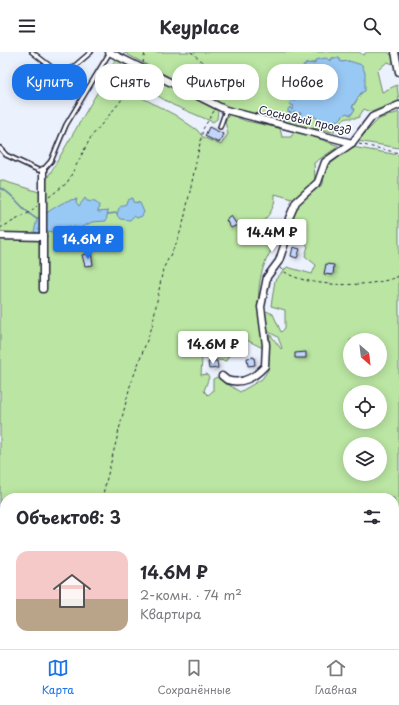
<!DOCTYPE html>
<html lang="ru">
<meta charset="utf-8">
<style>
:root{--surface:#fff;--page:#f2f2f3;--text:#2b2b33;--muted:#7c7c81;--line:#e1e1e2;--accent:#1a73e8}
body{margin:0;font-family:"Playpen Sans",sans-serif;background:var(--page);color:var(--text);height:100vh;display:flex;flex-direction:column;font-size:15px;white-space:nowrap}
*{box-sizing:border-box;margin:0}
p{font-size:13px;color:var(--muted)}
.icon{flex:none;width:22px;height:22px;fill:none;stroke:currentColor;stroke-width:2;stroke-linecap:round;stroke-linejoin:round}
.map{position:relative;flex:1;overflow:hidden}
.details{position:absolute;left:0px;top:441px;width:399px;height:156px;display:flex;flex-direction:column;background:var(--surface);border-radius:16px 16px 0 0;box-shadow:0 2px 10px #0003}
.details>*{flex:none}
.banner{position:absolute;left:12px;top:12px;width:375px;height:36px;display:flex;gap:8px}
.needle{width:26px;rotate:152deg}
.buttons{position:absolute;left:343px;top:281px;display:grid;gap:8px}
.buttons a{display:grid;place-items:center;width:44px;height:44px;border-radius:50%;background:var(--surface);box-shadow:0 2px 10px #0003;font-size:20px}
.price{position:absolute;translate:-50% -34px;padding:0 9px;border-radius:4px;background:#fff;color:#222;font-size:13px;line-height:26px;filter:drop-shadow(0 1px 2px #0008)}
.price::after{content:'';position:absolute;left:50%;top:24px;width:12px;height:9px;margin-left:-6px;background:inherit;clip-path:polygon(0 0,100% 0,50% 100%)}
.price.selected{background:var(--accent);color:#fff}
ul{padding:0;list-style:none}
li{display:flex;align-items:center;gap:12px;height:100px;padding:0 16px}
li span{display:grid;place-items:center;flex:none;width:112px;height:80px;border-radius:12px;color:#555}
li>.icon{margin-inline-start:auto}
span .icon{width:48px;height:48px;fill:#fffc;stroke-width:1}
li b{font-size:17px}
h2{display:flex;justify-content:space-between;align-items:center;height:48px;padding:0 16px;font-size:17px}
.pill{padding:0 14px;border-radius:16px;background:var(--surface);box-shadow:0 2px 10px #0003;font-size:14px;line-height:36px}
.pill.selected{background:var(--accent);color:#fff}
header{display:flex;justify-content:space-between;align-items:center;height:52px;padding:0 16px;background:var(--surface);font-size:18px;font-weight:700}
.tab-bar{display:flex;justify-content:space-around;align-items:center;height:56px;border-top:1px solid var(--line);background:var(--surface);font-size:11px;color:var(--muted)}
.tab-bar a{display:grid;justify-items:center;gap:2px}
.tab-bar .selected{color:var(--accent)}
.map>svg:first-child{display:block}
</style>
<header><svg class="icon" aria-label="menu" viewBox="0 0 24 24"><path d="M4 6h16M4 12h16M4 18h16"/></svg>Keyplace<svg class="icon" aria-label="search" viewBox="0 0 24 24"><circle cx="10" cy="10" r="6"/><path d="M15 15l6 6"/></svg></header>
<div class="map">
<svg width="399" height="597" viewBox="0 0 399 597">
<defs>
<filter id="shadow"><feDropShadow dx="2" dy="1.5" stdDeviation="2" flood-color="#0004"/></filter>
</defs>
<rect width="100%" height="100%" fill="#ecf2fd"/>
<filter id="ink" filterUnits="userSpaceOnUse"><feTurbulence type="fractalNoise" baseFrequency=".025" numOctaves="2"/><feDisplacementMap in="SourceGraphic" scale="8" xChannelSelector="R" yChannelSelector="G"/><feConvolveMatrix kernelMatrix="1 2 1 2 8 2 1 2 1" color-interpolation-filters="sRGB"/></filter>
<g filter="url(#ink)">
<g fill="#bae5a2" stroke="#6e846e" fill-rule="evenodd">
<path d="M119,0L117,6L218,59L217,67L213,70L173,53L143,35L109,22L106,27L175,63L197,78L203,85L221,93L228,82L225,70L229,62L246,69L280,76L282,85H291L295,78L339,94L314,111L315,128L296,148L275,142C276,156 267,167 256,175L260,179L282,185C253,215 256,253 264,292L263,296L232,281L229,286L232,298L226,309L202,306L201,323L207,322L209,325L204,339L208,343L213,339V327L217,325L240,340L262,327L268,318L270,282L281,297L282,296L278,285L267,279L264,258L273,262L281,280L285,276V258L271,254L275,228L287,215L312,222L316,213L305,204L308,194L289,176L299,151L323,132L325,116L352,95L399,103V597H150L153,592H394V446H5V592H126L127,597H0V128L39,140L104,29ZM350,288H380V318H350ZM350,340H380V370H350ZM350,392H380V422H350Z"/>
<path d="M123,0H359L363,3L367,0H388L393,5L394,12L387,10L377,19L382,40L397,33L399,49L371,60L364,57L358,66H347L335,73L334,80L285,71L221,53ZM332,6H339L341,10L349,9L361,41L352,56L355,57L351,63L346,61L325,72L314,64L297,68L301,60H294L290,63V55L292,58L295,54L289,52L296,49L298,37L308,23L301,21L300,25L294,26L291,36L292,45L279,32L283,27L281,34L284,37L289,36L297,17L303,18L311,11L331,10Z"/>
<path d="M399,60V96L357,89L379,67Z"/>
</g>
<g fill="#98c8f4" stroke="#6986aa">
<path d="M326,6L331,9L332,6H339L341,10L349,9L362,13L365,21V39L361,41L352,55L355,57L351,63L346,61L338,69L334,68L324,72L314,64L308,68H297L301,61L294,60L290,64L291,60L288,61V57L290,55L292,58L294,54L289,52L291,48L296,49L298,37L307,23L301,21V25L294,26L291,36L292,46L288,45L289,43L286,41L283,43L280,37V28L284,26L281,34L284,37L289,36L292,28V19L295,20L297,17L303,18L302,15L307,11L315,12V8Z"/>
<path d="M85,146L87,149L95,150L99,153L98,160L108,159L106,169L92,170L80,176L69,174L56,181L48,179L40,182L34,180L37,167C50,160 61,148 77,147L76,150L79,154Z"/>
<path d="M132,146L133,150L140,151L144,160L142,164L137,166L134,164L130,168L120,167L117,163C118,156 120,154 126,152L127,148Z"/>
<path d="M126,592H153V594L150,597H127Z"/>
</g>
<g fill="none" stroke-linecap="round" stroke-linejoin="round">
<g stroke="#6986aa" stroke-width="1.5">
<path d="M0,136C13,140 22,159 37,167"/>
<path d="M108,162L117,161"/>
</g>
</g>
<g fill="#c1d4f9" stroke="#22223b" filter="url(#shadow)">
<path d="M209,75L223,82L219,91L205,84Z"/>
<path d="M231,164L237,173L231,176L226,168Z"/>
<path d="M293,195L300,197L297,206L291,204Z"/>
<path d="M91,201L93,213L85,214L82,203Z"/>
<path d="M326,212L334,213L333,223L324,222Z"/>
<path d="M306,300V306H295V301Z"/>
<path d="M254,305L255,313L248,314L247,306Z"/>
<path d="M217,309L218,316L209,317L208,310Z"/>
</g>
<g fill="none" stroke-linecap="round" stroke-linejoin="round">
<defs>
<g id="service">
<path d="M32,0L63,24L91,0"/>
<path d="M220,75L226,58"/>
<path d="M0,96L6,103L38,118H43L51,109L66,73L110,0"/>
</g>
<g id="minor">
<path d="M109,0L226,58L352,91"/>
<path d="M395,0L399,20"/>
<path d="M0,184L43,185"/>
<path d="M43,237V118"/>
<path d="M222,324L227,328C242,333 255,325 265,314L266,293L261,255L267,225L279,209L287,185L289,166L296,150L318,130L325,110L352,91L372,65L399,53"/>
</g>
</defs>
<use href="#service" stroke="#22223b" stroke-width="6"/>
<use href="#minor" stroke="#22223b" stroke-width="9"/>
<g stroke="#22223b" stroke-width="1" stroke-dasharray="3 3" stroke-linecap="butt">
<path d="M191,0L223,28L218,48"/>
<path d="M143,11L145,0"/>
<path d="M359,92L399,101"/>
<path d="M49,145L67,131L91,85L120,50L139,21"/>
<path d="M0,176L27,162L37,154"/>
<path d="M280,216C300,237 375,236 399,224"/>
<path d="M102,446L130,334L152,275L163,217L177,190L184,168L203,77L214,59"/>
<path d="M0,548L5,547"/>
<path d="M292,592L298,597"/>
</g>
<use href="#service" stroke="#fff" stroke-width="3"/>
<use href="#minor" stroke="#fff" stroke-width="6"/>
</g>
</g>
<g text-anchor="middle" stroke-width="3" stroke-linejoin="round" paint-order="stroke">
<g font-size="11" fill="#22223b" stroke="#fff">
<text transform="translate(305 68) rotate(13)" y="4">Сосновый проезд</text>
</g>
</g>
</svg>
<div class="buttons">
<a><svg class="needle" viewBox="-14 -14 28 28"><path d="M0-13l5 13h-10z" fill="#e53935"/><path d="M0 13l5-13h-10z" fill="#7c7c81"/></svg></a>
<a><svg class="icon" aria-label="locate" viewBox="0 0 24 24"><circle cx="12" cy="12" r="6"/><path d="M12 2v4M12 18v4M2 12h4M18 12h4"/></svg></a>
<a><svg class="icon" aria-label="layers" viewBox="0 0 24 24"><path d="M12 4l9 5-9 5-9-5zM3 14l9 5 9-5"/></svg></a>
</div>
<b class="price" style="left:272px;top:201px">14.4M ₽</b>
<b class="price selected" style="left:88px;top:208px">14.6M ₽</b>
<b class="price" style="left:213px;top:313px">14.6M ₽</b>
<div class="banner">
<a class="pill selected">Купить</a>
<a class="pill">Снять</a>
<a class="pill">Фильтры</a>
<a class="pill">Новое</a>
</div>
<section class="details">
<h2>Объектов: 3<svg class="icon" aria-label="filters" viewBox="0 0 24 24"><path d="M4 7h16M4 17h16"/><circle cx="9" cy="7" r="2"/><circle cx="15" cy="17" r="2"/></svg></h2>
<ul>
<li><span style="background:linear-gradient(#f6c9c9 60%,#b9a48a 0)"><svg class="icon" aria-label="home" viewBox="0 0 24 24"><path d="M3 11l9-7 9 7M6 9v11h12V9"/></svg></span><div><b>14.6M ₽</b><p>2-комн. · 74 m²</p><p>Квартира</p></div></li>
</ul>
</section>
</div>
<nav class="tab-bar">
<a class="selected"><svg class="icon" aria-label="map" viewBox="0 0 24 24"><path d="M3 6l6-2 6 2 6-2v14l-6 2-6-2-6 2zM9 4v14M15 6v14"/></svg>Карта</a>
<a><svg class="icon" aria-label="saved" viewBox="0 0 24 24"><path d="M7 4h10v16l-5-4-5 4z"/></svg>Сохранённые</a>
<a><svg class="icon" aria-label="home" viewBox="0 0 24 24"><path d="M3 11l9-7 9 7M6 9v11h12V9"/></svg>Главная</a>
</nav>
